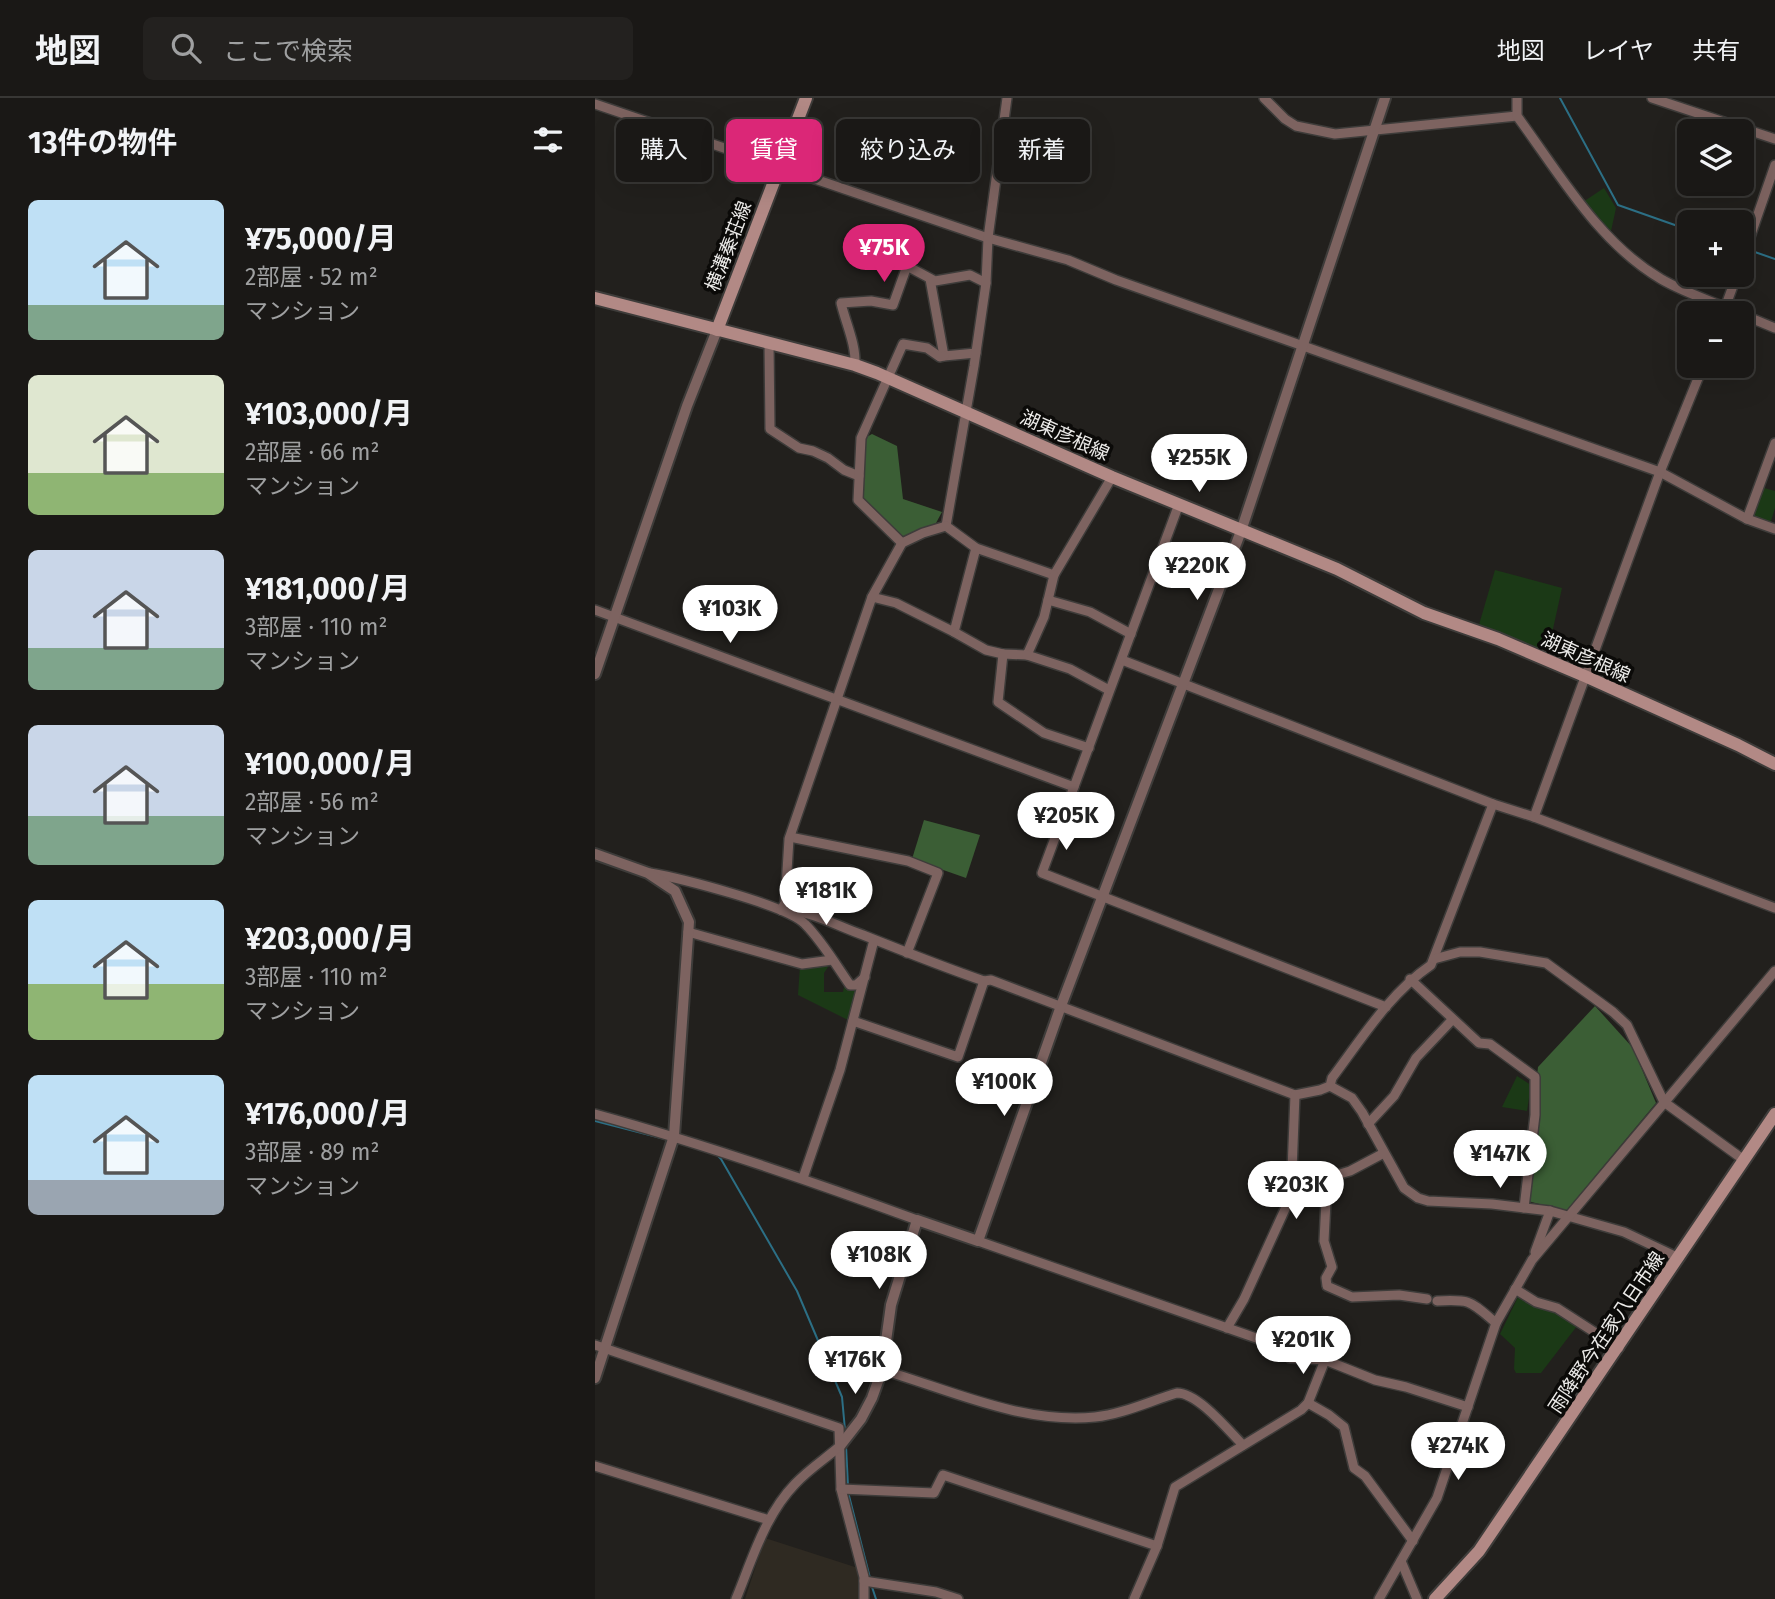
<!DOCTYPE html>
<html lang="ja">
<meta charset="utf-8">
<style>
:root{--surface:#1a1816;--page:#23211f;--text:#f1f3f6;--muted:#9fa0a1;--line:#383735;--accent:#db2777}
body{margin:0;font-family:"Fira Sans","Noto Sans JP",sans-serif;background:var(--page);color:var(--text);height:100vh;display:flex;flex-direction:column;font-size:26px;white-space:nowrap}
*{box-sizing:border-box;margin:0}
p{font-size:23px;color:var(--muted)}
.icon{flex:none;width:38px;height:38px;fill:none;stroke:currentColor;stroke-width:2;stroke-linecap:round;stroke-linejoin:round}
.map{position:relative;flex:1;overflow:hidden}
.drawer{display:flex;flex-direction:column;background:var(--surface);width:595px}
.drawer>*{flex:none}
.top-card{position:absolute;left:21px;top:21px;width:665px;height:63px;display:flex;gap:14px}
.fabs{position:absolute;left:1082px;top:21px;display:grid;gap:14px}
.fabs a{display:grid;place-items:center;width:77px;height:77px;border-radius:10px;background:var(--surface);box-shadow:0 7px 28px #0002,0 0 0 2px var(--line);font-size:35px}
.price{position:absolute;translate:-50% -60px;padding:0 16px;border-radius:24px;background:#fff;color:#222;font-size:23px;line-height:46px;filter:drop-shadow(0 2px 4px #0008)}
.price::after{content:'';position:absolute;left:50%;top:42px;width:21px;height:16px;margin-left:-10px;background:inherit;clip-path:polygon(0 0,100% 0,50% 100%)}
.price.current{background:var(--accent);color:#fff}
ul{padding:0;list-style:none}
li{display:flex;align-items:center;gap:21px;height:175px;padding:0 28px}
li span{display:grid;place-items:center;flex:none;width:196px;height:140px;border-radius:10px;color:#555}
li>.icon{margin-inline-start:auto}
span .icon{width:84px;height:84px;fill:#fffc;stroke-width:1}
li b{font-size:30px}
h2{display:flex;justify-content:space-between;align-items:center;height:84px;padding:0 28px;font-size:30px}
.pill{padding:0 24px;border-radius:10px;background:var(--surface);box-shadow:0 7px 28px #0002,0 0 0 2px var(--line);font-size:24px;line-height:63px}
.pill.current{background:var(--accent);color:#fff}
header{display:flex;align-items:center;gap:42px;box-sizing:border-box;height:98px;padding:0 35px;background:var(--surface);border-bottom:2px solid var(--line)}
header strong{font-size:33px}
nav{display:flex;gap:38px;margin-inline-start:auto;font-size:24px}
.search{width:490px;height:63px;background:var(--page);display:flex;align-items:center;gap:18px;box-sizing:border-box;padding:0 24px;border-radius:10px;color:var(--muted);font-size:26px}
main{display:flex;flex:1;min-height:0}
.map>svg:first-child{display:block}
</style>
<header>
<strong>地図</strong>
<div class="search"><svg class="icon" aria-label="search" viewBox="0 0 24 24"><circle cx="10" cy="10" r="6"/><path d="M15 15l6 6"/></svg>ここで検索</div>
<nav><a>地図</a><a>レイヤ</a><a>共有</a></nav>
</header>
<main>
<section class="drawer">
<h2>13件の物件<svg class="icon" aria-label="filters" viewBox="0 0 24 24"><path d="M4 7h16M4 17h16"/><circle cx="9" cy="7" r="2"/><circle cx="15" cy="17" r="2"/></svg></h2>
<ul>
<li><span style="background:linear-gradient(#bfe0f5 75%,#7fa58c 0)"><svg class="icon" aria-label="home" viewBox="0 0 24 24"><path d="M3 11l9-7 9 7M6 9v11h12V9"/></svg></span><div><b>¥75,000/月</b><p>2部屋 · 52 m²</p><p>マンション</p></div></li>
<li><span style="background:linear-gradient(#dfe7d0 70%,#8fb573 0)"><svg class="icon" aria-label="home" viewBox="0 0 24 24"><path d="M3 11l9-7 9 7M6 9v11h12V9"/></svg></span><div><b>¥103,000/月</b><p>2部屋 · 66 m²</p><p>マンション</p></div></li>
<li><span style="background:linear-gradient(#c9d6e8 70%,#7fa58c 0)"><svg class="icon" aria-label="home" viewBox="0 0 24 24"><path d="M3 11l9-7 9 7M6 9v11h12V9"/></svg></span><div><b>¥181,000/月</b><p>3部屋 · 110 m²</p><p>マンション</p></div></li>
<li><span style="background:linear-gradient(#c9d6e8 65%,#7fa58c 0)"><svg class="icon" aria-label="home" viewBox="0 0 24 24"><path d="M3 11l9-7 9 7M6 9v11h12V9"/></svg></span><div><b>¥100,000/月</b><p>2部屋 · 56 m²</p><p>マンション</p></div></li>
<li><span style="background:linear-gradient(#bfe0f5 60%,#8fb573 0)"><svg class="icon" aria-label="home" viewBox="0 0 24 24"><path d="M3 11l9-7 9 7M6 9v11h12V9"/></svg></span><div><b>¥203,000/月</b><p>3部屋 · 110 m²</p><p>マンション</p></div></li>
<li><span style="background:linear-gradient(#bfe0f5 75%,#9aa5b1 0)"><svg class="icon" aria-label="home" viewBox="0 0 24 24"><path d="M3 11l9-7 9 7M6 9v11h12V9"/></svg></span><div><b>¥176,000/月</b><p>3部屋 · 89 m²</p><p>マンション</p></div></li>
</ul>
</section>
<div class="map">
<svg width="1180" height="1501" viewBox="0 0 1180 1501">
<rect width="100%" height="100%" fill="#22201d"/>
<path fill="#2f2a22" d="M170,1440L263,1470L264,1501H150Z"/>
<g fill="#1b3916">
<path d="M1009,90L1021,110L1016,133L988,104Z"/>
<path d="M1166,389L1180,393V410L1176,423L1172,424L1157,417Z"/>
<path d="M900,472L967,490L956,540L950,539L943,553L883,530Z"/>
<path d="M230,865L233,869L229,875V894H248L249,889L258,890L264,896L257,924L203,897L205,868Z"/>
<path d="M922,978L936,987L932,1013L907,1009Z"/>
<path d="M924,1197L956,1212L982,1228L946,1275H921L919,1271L920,1250L905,1236Z"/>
</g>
<g fill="#3b5e35">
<path d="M277,336L302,348L308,401L347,414L341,425L307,443L265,400L268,341Z"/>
<path d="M329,722L385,737L371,780L317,761Z"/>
<path d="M1000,908L1038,950L1061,1005L971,1113L929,1102L943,969Z"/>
</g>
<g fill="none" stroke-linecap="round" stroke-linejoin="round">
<g stroke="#2c6f85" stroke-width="2">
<path d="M965,0L1023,107L1094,132"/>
<path d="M1154,152L1180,161"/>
<path d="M0,1023L74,1042"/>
<path d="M120,1055L126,1061L202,1193L247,1299L250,1332"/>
<path d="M251,1348L253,1388"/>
<path d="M253,1394L275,1480"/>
<path d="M277,1489L281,1501"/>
</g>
<defs>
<g id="minor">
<path d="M669,0L690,21L701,28L740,36L922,18"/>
<path d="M922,0V18C964,75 1003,144 1066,181C1090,195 1119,204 1144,215"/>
<path d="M1057,0L1180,41"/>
<path d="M0,6L393,140L473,162L521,182L1065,374L1152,421L1180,431"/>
<path d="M1146,165L1180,67"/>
<path d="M335,181L349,258L381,255"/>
<path d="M1128,215L1142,177"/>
<path d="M1146,216L1180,230"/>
<path d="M174,246L175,331L204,350L218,353L233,360L249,372L264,378"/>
<path d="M260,267C261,246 251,226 246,205L276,203L298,207L312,168L340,183L375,177L391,185"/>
<path d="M584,406L447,775L791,909"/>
<path d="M1152,421L1180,345"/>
<path d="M351,428L379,268L391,185L393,140L412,0"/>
<path d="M351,428L381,450L459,477L517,379"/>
<path d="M307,445L263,402L266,340L308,246L332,250L345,259L349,258"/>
<path d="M381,450L359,534L391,552L408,556"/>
<path d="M459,477L449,519L432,557L408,556L403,604L449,635L494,650"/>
<path d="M277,499L301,505L359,534"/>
<path d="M453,502L495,514L536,536"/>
<path d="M0,512L479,689"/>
<path d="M432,557L475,571L514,592"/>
<path d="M527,562L898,706L939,719L1180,810"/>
<path d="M939,719L1065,374L1108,268"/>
<path d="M195,739L313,763L343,775L312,855"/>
<path d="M55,775C84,780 192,807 210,826C227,843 241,867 255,887H261L270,879"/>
<path d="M186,812C213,811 242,828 268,837C308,853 348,869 389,883L396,882L700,997L725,992L735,988L737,980C767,940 795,895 836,867L898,706"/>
<path d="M186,812L190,805L194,741L277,499L307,445L328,435L351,428"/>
<path d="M93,834L207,866L237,862"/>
<path d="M839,861L865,854H885L951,865L1018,914L1032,927L1069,1004L1149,1062"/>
<path d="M815,881L884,945L895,946L940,979V1017L929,1110"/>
<path d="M258,923L363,959L389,883"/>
<path d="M735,988L757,1000L767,1014L809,1090L823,1100L833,1103L897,1106L955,1113L1029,1134L1084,1160"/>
<path d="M0,1016C109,1046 216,1083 322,1122"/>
<path d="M773,1026L799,998L821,960L857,922"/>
<path d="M208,1080L245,972L279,842"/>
<path d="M696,1098L731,1103L729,1143L737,1169L731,1180L732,1188L757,1199L804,1197L832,1201"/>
<path d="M731,1103L738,1078L755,1073L789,1055"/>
<path d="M383,1143L684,1248L695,1260L730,1262L780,1282L811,1289L873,1309"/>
<path d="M940,1154L955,1113"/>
<path d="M920,1191L941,1204L962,1210L1024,1250"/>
<path d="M842,1203C876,1201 875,1203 901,1225"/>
<path d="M632,1230L649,1201L696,1098L700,997"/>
<path d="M0,1247L244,1330L246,1391L269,1479V1501"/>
<path d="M287,1272C356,1292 426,1326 500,1319C528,1316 555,1303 582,1295C603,1295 633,1332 648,1347"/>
<path d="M713,1305L734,1317L749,1329L759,1370L770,1378L818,1443"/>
<path d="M0,1368L174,1422"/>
<path d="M246,1391L339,1395L348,1377L562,1448"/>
<path d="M806,1463L822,1501"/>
<path d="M269,1483L341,1494L363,1501"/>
<path d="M141,1501C157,1462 170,1417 200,1386C214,1371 230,1361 245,1348"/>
<path d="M539,1501L562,1448L580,1389L706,1312L713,1305L730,1262"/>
<path d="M784,1501L842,1400L901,1225L937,1162L1180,873"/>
</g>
<g id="tertiary">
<path d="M0,576L92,308L122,232"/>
<path d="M0,756L53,775L80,793L94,824L79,1038L0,1280"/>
<path d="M245,1348L266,1321L277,1300L287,1272L296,1207L322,1122L383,1143L466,908L646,433L790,0"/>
</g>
<g id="secondary">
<path d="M0,200L260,267L282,275L517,379L742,471L829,515L903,541L992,579L1143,647L1180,666"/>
<path d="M122,232L211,0"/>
<path d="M840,1501L884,1453L1180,1016"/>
</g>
</defs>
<use href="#minor" stroke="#3e3c3a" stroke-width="12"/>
<use href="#tertiary" stroke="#3e3c3a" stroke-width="14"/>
<use href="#secondary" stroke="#3e3c3a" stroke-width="16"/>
<use href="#minor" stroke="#7d6360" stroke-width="9"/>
<use href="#tertiary" stroke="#7d6360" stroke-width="10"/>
<use href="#secondary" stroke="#b28985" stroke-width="12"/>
</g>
<g text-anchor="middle" stroke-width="7" stroke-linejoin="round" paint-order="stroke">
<g font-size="19" fill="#ecebe9" stroke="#0b0a08">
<text transform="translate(133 148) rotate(-69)" y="7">横溝秦荘線</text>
<text transform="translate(470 337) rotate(24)" y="7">湖東彦根線</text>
<text transform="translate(991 559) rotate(24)" y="7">湖東彦根線</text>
<text transform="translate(1011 1234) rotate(-56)" y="7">雨降野今在家八日市線</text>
</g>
</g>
</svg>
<div class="fabs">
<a><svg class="icon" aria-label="layers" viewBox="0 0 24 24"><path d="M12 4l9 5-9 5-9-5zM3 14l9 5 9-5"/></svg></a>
<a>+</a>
<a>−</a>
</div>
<b class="price current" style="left:289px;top:186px">¥75K</b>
<b class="price" style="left:604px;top:396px">¥255K</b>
<b class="price" style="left:602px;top:504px">¥220K</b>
<b class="price" style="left:135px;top:547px">¥103K</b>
<b class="price" style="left:471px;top:754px">¥205K</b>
<b class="price" style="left:231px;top:829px">¥181K</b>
<b class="price" style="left:409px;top:1020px">¥100K</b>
<b class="price" style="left:905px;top:1092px">¥147K</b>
<b class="price" style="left:701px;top:1123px">¥203K</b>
<b class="price" style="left:284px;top:1193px">¥108K</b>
<b class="price" style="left:708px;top:1278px">¥201K</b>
<b class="price" style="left:260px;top:1298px">¥176K</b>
<b class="price" style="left:863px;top:1384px">¥274K</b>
<div class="top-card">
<a class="pill">購入</a>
<a class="pill current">賃貸</a>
<a class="pill">絞り込み</a>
<a class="pill">新着</a>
</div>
</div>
</main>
